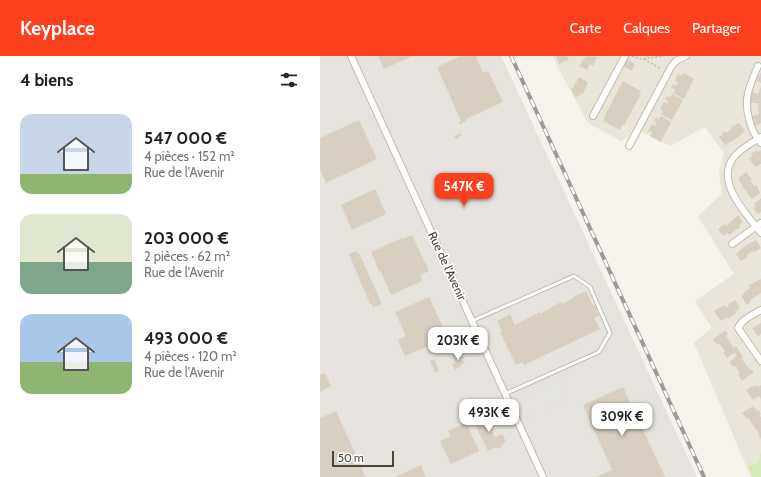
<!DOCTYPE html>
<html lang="fr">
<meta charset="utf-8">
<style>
:root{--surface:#fff;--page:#f6f6f6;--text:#222;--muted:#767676;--accent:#fc3f1d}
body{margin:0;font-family:Cabin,sans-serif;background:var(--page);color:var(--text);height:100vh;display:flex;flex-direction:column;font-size:15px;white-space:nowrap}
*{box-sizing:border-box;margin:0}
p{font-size:13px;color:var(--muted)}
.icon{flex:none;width:22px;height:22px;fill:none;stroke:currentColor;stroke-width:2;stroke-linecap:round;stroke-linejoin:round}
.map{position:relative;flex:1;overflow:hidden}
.panel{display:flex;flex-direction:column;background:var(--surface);width:320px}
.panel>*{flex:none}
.scale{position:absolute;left:12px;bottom:10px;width:62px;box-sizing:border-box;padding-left:4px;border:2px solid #4b4439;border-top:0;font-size:11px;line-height:14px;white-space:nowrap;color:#4b4439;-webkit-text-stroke:3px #fff;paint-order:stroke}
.price{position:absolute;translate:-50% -34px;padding:0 9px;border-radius:8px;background:#fff;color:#222;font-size:13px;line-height:26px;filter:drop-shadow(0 1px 2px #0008)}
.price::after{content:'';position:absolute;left:50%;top:24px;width:12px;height:9px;margin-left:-6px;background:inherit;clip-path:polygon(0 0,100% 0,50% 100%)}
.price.on{background:var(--accent);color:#fff}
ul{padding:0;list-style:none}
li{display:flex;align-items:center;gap:12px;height:100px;padding:0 20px}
li span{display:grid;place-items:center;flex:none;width:112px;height:80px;border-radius:12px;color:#555}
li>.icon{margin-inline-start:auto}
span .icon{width:48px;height:48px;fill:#fffc;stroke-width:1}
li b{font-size:17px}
h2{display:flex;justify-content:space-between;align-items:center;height:48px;padding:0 20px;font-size:17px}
header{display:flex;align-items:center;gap:24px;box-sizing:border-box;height:56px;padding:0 20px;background:var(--accent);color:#fff}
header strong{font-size:19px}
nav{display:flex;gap:22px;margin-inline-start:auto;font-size:14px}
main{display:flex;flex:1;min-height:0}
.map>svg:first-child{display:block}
</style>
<header>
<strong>Keyplace</strong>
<nav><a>Carte</a><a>Calques</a><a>Partager</a></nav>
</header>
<main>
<section class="panel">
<h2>4 biens<svg class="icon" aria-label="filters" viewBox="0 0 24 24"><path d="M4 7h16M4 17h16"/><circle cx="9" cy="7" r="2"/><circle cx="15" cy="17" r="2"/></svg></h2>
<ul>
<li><span style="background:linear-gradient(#c9d6e8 75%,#8fb573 0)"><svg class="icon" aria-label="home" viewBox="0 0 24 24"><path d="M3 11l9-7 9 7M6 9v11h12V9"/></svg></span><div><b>547 000 €</b><p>4 pièces · 152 m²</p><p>Rue de l'Avenir</p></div></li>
<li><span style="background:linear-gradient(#dfe7d0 60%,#7fa58c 0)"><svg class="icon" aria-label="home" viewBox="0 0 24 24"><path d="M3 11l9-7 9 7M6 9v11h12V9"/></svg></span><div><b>203 000 €</b><p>2 pièces · 62 m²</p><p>Rue de l'Avenir</p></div></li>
<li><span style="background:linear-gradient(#a9c7e8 60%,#8fb573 0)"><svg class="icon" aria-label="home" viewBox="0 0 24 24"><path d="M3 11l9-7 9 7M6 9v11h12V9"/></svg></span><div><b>493 000 €</b><p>4 pièces · 120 m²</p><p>Rue de l'Avenir</p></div></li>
</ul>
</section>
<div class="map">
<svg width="441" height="421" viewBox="0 0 441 421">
<rect width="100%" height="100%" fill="#f6f3ec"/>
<path fill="#eae5da" d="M233,0H441V421H431L374,287L392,272L375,245L414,218L378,160L402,138L399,117L404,97L385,71L350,90L320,75L301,85L268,67L236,8Z"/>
<path fill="#e6e2dd" d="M0,0H181L377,421H0Z"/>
<path fill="#d2eab5" d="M441,396V421H433L428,411L438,406Z"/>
<g fill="#e5e3e0">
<path d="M273,283L277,291L236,310L232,302Z"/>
<path d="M240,323L247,343L210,362L201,341Z"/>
</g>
<g fill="#d8cfc1">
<path d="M58,0H92L64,13Z"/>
<path d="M140,0H156L163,17L168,15L183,46L146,63L147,65L140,68L139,66L141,65L117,11Z"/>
<path d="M236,0H247L249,4L239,8Z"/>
<path d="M266,0L277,1L273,10L270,8L267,14L259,10Z"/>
<path d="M307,3L315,8L312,15L303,10Z"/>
<path d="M441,16V27L436,25Z"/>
<path d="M364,17L374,23L364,43L353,37L355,33L351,32L353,28L356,30L358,27L355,25L358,18L362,20Z"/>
<path d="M259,21L268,26L263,38L261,37L260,39L255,41L251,33L253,32Z"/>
<path d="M303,25L321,35L319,37L321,38L304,69L303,68L300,74L283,65L285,61H284Z"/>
<path d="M441,30V67L436,70L432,60L439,58L438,47H431V42L432,36L438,38Z"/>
<path d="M352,38L363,44L352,64L341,58L343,55L340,53L344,46L347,48L348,45L345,43L347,40L350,42Z"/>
<path d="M341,60L351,66L341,86L330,80L332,76L328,75L332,68L335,70L337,67L334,65L336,61L339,63Z"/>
<path d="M39,64L57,103L6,127L0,113V82Z"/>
<path d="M419,67L425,75L419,81L405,89L399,81L403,78L402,77L406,75L407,77L412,72L411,71Z"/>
<path d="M140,77L142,79L136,83L134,81Z"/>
<path d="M437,94L439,96L441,94V108L435,111L429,102L432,100L431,98Z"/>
<path d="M426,116L432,123L430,124L434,130L436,129L440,137L432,143L422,130V129L418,122Z"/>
<path d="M55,133L66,158L32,174L21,149Z"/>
<path d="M441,142V156L438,158L433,152L436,150L434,148Z"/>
<path d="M144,148L146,152L144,154L141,150Z"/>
<path d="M418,159L423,166L419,169L420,171L409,179L408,177L403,180L398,173L405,168L406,170Z"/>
<path d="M92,179L109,215L100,219L102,225L71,239L60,214L59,215L51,196L82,182L83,183Z"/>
<path d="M436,184L441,192L434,196L433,195L427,199L428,201L421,205L416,198L425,190Z"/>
<path d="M36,195L37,198L39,197L62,248L53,252L52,248H50L29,198Z"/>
<path d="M441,223V237L430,244L431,245L427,249L421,240L424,238L423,237L430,232L428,230Z"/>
<path d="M266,235L273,250L274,249L279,260L274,262L280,273L204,309L203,306L196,309L180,276L182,275L177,265L190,258L195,269L220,256V258L231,252V251L241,246L242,248L253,242V241Z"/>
<path d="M109,241L128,282L85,300L78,284L86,280L75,256Z"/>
<path d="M415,244L420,252L415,256L416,257L408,263L407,261L401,265L394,255L400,251L401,252L404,249L406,252L409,250L408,248Z"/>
<path d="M441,267V278L438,280L432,272Z"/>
<path d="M405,275L408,278L406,280L414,292L416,290L423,301L421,302L430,314L432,313L434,316L422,325L418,319L420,318L415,310L413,311L409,306L417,300L414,297L407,302L403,297L405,295L399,287L397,289L393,283Z"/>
<path d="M138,296L141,301L143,300L144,303H142L144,307L141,309V310L135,314L132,308L136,307L132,299Z"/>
<path d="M114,303L119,314L115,317L110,305Z"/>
<path d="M5,317L11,330L0,336V319Z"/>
<path d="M436,329L438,331L441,329V343L439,340L433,344L426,334L432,330L433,331Z"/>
<path d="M303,331L345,421H276L292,414L263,349Z"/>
<path d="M433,350L437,355L438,354L441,358L439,359L441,361V383L438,378L439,377L430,365L428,362L427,363L422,357Z"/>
<path d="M16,355L46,421H0V362Z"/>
<path d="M163,355L175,381L182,378L183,379L186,386L182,388L183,390L177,393L176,391L168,395L155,368L159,366L156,359Z"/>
<path d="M146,367L159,395L131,408L120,385L131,380L128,375Z"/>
<path d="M101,409L106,421H75Z"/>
</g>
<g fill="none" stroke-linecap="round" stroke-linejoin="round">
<defs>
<path id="lane" d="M152,265L254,220L270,231L290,277L279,296L185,338"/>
<g id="street">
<path d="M31,0L223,421"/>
<path d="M438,10C434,19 428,32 427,43C426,57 431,76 441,87"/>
<path d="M273,60L305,0"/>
<path d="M441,81C432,87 421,92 414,101C394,126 427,158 441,177"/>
<path d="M309,90L351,11L356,5L366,0"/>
<path d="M412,188L441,167"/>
<path d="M441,254C434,258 422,263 418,272L441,305"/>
</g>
</defs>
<use href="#lane" stroke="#c2bbae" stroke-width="5"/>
<use href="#street" stroke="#c2bbae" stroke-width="8"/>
<g stroke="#c4b79f" stroke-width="1.5" stroke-dasharray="2 2" stroke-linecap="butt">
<path d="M312,0L321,3L344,0"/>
<path d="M324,3L341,13"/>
</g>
<use href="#lane" stroke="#fff" stroke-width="3"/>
<use href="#street" stroke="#fff" stroke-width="6"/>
<defs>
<path id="rail" d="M191,0L384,421"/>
</defs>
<use href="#rail" stroke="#9a9a9a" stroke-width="4"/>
<use href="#rail" stroke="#fff" stroke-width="2.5" stroke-dasharray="8" stroke-linecap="butt"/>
</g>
<g text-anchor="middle" stroke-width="3.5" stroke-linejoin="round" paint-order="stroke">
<g font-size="12" fill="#4b4439" stroke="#fff">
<text transform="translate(127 210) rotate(65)" y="4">Rue de l'Avenir</text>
</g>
</g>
</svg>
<div class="scale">50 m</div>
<b class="price on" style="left:144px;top:151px">547K €</b>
<b class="price" style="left:138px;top:305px">203K €</b>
<b class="price" style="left:169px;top:377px">493K €</b>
<b class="price" style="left:302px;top:381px">309K €</b>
</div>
</main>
